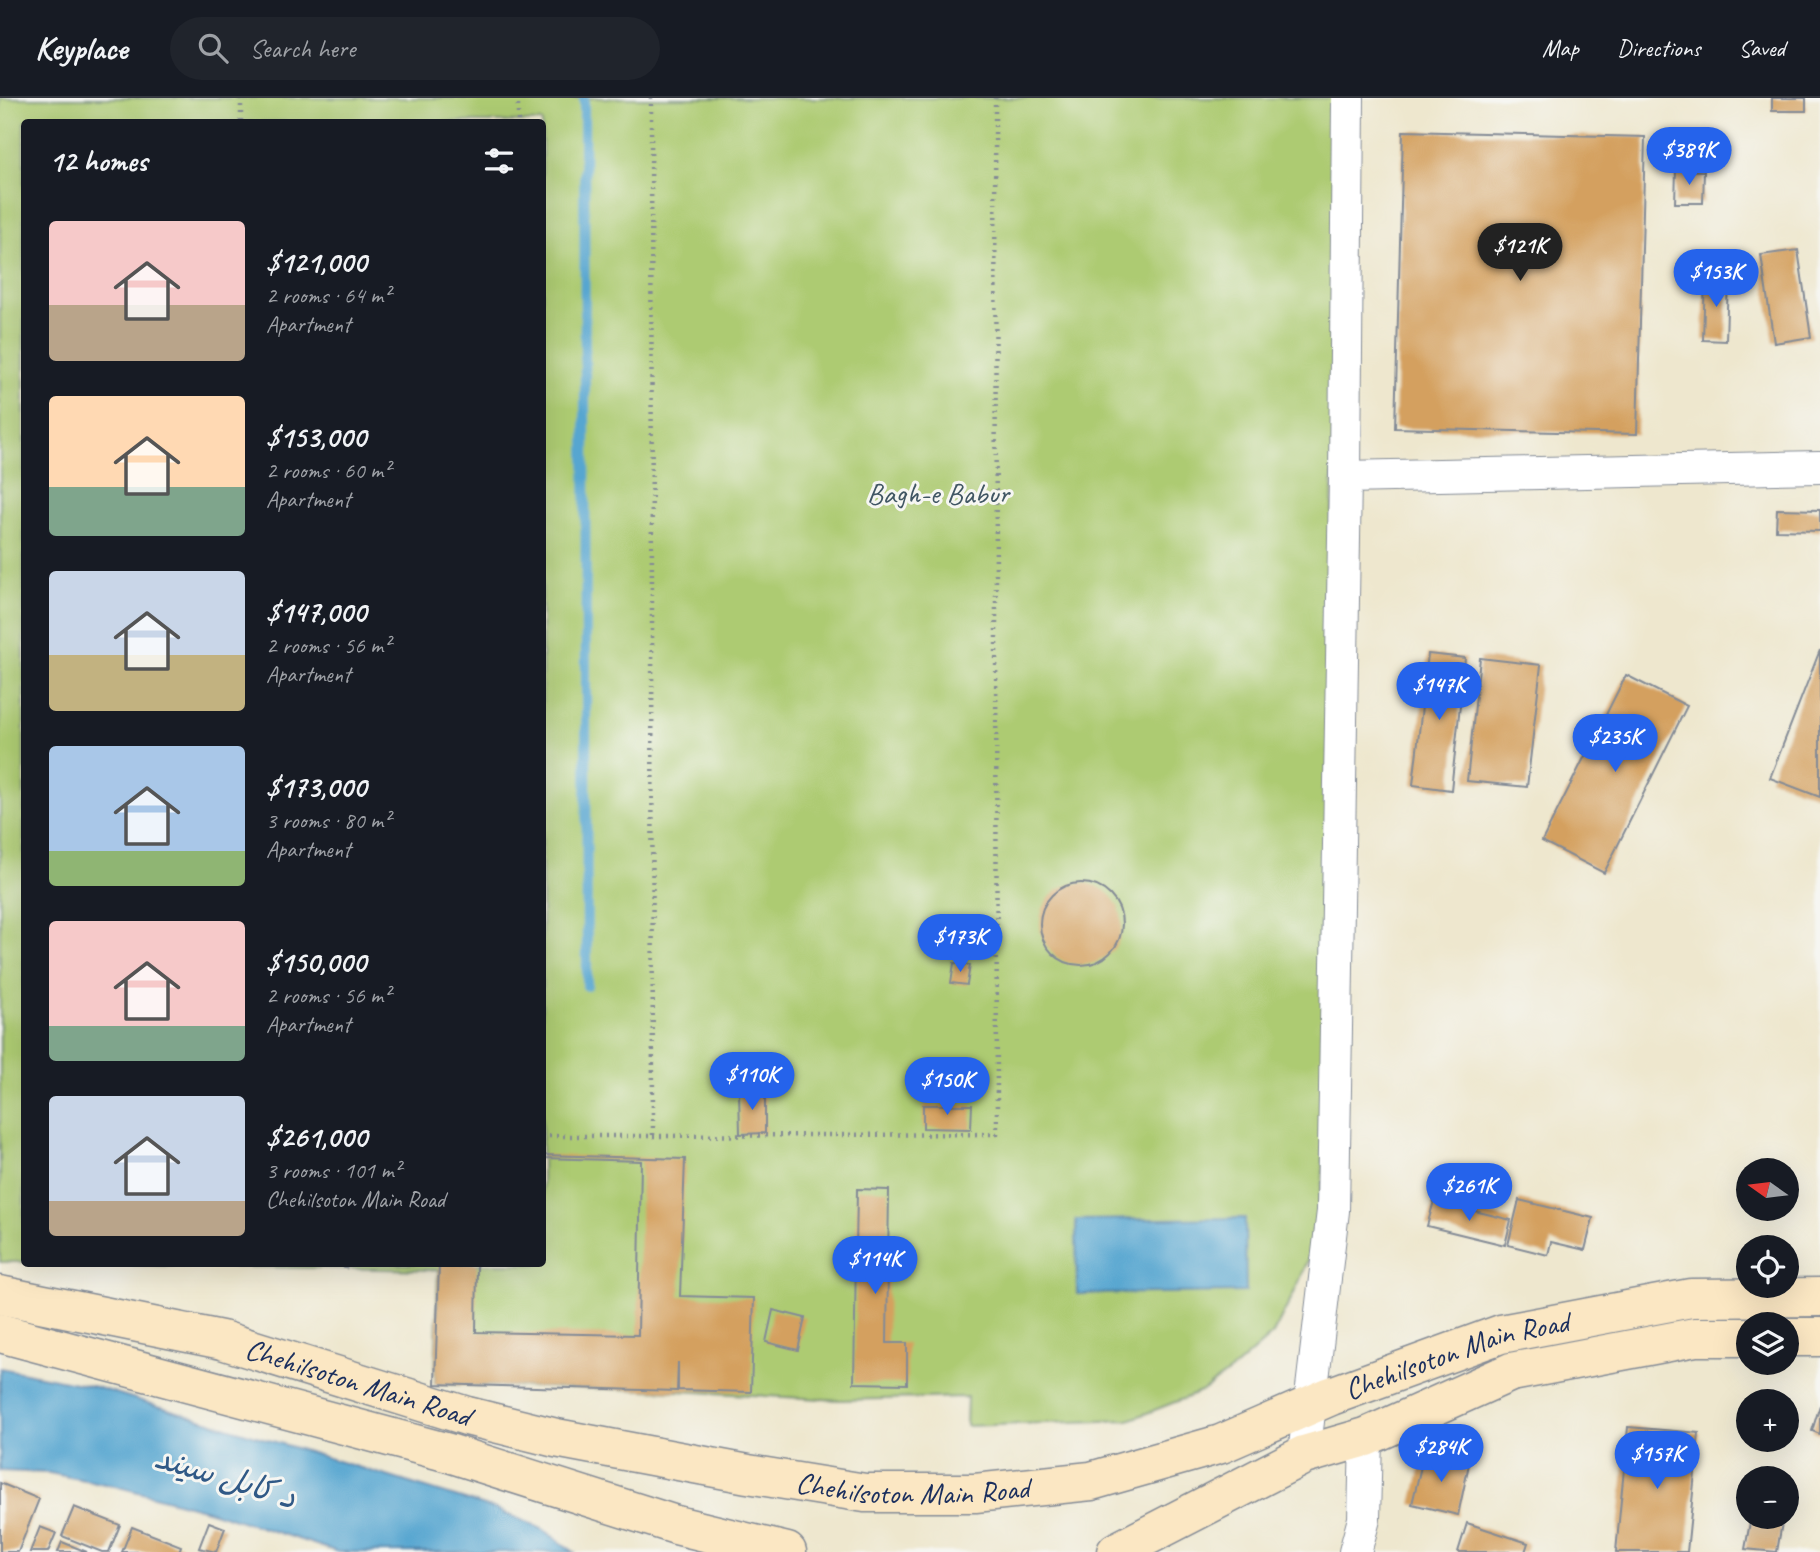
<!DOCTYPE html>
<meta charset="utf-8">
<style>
:root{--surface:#171b24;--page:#20242c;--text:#f1f3f6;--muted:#9ea1a6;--line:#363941;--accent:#2563eb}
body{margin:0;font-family:Caveat,"Playpen Sans Arabic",sans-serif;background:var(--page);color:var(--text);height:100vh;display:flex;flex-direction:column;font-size:26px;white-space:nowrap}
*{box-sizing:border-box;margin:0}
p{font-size:23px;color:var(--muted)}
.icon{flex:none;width:38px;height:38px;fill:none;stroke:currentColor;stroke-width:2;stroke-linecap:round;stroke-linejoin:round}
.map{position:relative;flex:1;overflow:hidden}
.drawer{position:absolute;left:21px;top:21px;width:525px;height:1148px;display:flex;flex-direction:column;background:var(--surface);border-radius:7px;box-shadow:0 7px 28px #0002}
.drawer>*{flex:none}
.needle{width:46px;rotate:284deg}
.fabs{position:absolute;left:1736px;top:1060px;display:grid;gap:14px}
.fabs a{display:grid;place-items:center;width:63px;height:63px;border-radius:50%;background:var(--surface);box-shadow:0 7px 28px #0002;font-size:35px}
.price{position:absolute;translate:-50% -60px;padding:0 16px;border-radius:24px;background:var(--accent);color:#fff;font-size:23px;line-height:46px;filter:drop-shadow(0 2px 4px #0008)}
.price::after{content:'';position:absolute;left:50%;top:42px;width:21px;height:16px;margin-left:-10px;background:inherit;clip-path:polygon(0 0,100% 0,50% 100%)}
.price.active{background:#222;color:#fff}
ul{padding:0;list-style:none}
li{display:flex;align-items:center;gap:21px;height:175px;padding:0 28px}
li span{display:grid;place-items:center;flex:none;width:196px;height:140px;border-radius:7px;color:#555}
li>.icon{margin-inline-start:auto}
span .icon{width:84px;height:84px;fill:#fffc;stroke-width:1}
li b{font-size:30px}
h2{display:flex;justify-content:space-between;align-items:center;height:84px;padding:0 28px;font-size:30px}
header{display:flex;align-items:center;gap:42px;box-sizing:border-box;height:98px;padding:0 35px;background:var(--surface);border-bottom:2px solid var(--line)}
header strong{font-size:33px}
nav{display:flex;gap:38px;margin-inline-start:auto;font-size:24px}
.search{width:490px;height:63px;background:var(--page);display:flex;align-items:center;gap:18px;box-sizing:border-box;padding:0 24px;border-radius:38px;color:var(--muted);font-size:26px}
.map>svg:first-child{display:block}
</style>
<header>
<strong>Keyplace</strong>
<div class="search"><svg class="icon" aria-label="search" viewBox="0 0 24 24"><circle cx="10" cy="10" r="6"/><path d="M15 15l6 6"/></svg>Search here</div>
<nav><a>Map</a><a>Directions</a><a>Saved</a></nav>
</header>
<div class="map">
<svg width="1820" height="1454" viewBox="0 0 1820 1454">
<rect width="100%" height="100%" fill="#f6f6f2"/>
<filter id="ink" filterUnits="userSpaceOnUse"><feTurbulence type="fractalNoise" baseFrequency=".0143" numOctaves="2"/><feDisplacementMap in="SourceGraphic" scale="14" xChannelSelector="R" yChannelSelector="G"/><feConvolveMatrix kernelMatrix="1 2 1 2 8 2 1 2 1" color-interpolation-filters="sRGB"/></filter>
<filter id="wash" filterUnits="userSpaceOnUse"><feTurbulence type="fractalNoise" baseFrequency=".00686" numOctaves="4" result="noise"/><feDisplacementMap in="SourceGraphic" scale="28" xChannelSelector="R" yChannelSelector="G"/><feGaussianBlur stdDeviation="1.57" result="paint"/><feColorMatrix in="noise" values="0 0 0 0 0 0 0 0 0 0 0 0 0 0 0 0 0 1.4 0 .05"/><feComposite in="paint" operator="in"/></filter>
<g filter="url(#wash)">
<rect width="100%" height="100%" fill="#eee7ce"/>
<path fill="#adcb72" stroke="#647d68" stroke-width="2" d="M0,0H1338L1323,1079L1312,1154L1294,1195L1273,1236L1232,1272L1201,1294L1129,1322L966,1328L967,1299L840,1302L677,1293L435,1286L438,1172L94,1166H542V24H24V1164H0Z"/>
<g fill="#56a6d0" stroke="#386a97" stroke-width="2">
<path d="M1245,1120L1246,1194L1077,1196L1076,1122Z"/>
<path d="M0,1270L96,1289L498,1412L542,1431L574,1454H338L207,1412L115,1388L49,1375L0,1373Z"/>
</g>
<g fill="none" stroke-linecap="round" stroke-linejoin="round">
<path stroke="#56a6d0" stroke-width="10" d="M584,0L587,888"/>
</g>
<g id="blocks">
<g fill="#d4a05f">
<rect x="1772" y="0" width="34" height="13"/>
<path d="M1403,33L1645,39L1637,336L1395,330Z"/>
<path d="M1676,72L1704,73L1703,105H1675Z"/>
<path d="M1798,152L1811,239L1774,245L1761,157Z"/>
<path d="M1705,179L1728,180L1726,243L1703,242Z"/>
<path d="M1777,411L1820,412V433L1776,432Z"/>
<path d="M1820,552V699L1770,680Z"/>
<path d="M1428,556L1465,560L1451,692L1413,687Z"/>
<path d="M1480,560L1541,567L1527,689L1467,683Z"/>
<path d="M1626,577L1687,608L1604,775L1542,743Z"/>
<circle cx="1081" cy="826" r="41"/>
<path d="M954,865L970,867L967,887L951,885Z"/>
<path d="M765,992V1035L740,1036L739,993Z"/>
<path d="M923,1007H972L971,1031L923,1030Z"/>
<path d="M542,1057L685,1061L680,1198L754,1200L751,1294L678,1292V1264L677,1293L435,1286L439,1166H477L476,1234L638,1237L641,1063L542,1060Z"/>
<path d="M857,1091L889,1092L887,1245H907V1286L854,1285Z"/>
<path d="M1519,1102L1593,1120L1585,1152L1551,1144L1548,1157L1508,1147Z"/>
<path d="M1434,1103L1511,1122L1505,1147L1427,1128Z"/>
<path d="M773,1212L805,1220L798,1252L766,1244Z"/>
<path d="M1820,1307V1336L1812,1333Z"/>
<path d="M1628,1329L1699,1335L1687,1454H1616Z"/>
<path d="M1424,1356L1469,1366L1458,1417L1412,1406Z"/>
<path d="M0,1385L39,1401L18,1454H0Z"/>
<path d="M74,1409L120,1427L109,1454H102L62,1438Z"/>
<path d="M1751,1419H1783L1777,1454L1745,1451Z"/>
<path d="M209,1424L225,1430L216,1454L199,1450Z"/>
<path d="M1467,1425L1528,1445L1525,1454H1458Z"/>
<path d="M40,1429L56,1435L48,1454H30Z"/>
<path d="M132,1429L181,1448L179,1454H122Z"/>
<path d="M62,1444L87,1454H58Z"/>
</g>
</g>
</g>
<g filter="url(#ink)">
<use href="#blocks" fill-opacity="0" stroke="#848b96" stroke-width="2"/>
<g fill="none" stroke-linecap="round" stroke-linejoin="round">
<defs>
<g id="minor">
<path d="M1345,379L1820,369"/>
<path d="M1304,1357L1333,1113L1345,379L1348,0"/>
<path d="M1355,1454L1364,1421L1366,1339"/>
</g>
<g id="secondary">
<path id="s1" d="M0,1197L222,1242L467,1318L556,1340L748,1376L865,1395H975L1091,1383L1221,1346L1331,1298L1501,1236L1691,1200L1820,1199"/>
<path d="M0,1235L449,1355L676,1427L787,1454"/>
<path d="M1787,1239H1820"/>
<path d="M1116,1454L1304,1357L1366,1339L1511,1274L1695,1239H1748"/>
</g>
</defs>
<use href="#minor" stroke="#848b96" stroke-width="34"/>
<use href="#secondary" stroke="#848b96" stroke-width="41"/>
<g stroke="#848b96" stroke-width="4.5" stroke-dasharray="2 5" stroke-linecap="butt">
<path d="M241,0V24"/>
<path d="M518,0V24"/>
<path d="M542,1038H653L651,0"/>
<path d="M653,1038L997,1036L995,0"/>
<path d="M345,1171L346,1166"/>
</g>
<use href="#minor" stroke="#fff" stroke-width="32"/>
<use href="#secondary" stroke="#fbe7c3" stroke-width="38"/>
</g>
</g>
<g text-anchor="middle" stroke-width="6" stroke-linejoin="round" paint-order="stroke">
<g font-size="30" fill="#405663" stroke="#f6f6f2">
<text x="938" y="405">Bagh-e Babur</text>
</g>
<g font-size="30" fill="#1b2f5e" stroke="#f6f6f2">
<text dy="10" stroke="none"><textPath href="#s1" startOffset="1503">Chehilsoton Main Road</textPath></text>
<text dy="10" stroke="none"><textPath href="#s1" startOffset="369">Chehilsoton Main Road</textPath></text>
<text dy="10" stroke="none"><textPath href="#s1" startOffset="936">Chehilsoton Main Road</textPath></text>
</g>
<g font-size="32" font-style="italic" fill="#305986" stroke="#f6f6f2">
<text transform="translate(226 1379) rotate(17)" y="11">د کابل سيند</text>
</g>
</g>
</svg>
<div class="fabs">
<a><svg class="needle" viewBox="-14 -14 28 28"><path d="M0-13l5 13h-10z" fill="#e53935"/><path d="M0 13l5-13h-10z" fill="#9ea1a6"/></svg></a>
<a><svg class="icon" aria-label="locate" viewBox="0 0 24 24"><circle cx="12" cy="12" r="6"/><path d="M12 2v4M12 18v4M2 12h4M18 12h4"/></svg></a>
<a><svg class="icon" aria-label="layers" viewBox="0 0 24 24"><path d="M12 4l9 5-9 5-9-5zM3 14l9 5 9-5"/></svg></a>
<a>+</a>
<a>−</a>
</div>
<b class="price" style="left:1689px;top:89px">$389K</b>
<b class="price active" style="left:1520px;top:185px">$121K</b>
<b class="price" style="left:1716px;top:211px">$153K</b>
<b class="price" style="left:1439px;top:624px">$147K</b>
<b class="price" style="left:1615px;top:676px">$235K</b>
<b class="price" style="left:960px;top:876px">$173K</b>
<b class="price" style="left:752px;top:1014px">$110K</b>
<b class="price" style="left:947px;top:1019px">$150K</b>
<b class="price" style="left:1469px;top:1125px">$261K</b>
<b class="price" style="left:875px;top:1198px">$114K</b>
<b class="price" style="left:1441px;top:1386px">$284K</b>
<b class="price" style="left:1657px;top:1393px">$157K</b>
<section class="drawer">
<h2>12 homes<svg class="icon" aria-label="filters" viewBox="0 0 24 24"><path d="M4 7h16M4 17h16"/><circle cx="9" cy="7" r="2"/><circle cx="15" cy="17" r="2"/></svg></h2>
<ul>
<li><span style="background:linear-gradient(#f6c9c9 60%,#b9a48a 0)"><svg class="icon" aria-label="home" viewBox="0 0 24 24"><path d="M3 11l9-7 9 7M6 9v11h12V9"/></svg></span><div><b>$121,000</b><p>2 rooms · 64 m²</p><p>Apartment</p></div></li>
<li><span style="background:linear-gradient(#ffd9b3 65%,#7fa58c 0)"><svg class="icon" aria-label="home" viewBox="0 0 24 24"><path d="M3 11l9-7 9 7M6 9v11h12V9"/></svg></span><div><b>$153,000</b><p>2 rooms · 60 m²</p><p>Apartment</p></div></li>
<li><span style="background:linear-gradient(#c9d6e8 60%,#c2b280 0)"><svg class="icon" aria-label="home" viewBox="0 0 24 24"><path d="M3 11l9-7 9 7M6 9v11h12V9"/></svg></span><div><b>$147,000</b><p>2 rooms · 56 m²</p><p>Apartment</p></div></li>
<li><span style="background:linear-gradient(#a9c7e8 75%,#8fb573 0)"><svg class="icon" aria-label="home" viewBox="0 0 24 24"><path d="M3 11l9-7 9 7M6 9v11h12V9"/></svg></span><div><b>$173,000</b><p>3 rooms · 80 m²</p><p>Apartment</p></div></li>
<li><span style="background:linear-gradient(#f6c9c9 75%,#7fa58c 0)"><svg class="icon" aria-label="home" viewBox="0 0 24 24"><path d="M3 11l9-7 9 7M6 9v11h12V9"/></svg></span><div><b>$150,000</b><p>2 rooms · 56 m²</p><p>Apartment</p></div></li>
<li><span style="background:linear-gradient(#c9d6e8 75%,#b9a48a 0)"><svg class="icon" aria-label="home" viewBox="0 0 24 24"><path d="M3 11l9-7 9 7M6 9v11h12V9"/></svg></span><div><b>$261,000</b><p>3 rooms · 101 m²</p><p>Chehilsoton Main Road</p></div></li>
</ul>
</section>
</div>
